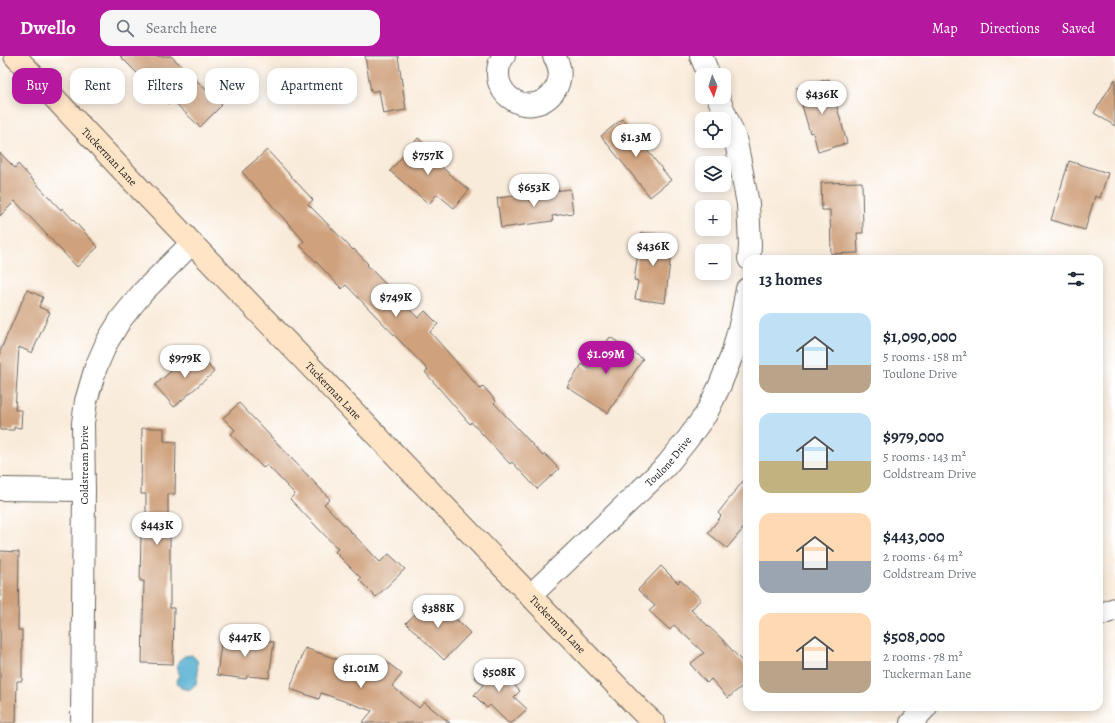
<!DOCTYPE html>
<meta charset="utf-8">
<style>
:root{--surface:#fff;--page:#f6f6f7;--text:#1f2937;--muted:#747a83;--accent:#b5179e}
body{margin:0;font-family:Alegreya,serif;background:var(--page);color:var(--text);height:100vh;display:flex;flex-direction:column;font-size:15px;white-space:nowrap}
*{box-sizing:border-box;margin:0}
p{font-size:13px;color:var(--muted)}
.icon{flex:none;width:22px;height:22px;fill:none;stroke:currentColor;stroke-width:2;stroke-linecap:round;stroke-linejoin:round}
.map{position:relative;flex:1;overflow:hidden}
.drawer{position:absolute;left:743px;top:199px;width:360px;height:456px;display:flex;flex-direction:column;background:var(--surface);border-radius:12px;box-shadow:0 2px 10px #0003}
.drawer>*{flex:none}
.guide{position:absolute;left:12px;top:12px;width:380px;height:36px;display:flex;gap:8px}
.needle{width:26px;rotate:176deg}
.buttons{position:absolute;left:695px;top:12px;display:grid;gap:8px}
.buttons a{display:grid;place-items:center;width:36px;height:36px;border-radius:8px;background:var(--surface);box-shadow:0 2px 10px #0003;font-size:20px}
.price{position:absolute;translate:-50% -34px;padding:0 9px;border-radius:14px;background:#fff;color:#222;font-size:13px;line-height:26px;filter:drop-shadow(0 1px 2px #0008)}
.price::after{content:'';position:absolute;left:50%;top:24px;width:12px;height:9px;margin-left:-6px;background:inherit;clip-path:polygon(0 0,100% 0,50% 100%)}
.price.current{background:var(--accent);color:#fff}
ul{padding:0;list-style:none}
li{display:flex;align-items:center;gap:12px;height:100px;padding:0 16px}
li span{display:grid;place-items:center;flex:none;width:112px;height:80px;border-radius:12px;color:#555}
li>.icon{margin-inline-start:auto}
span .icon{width:48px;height:48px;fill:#fffc;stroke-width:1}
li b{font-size:17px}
h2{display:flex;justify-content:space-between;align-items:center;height:48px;padding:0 16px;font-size:17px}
.tag{padding:0 14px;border-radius:12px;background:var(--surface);box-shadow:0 2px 10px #0003;font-size:14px;line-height:36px}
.tag.current{background:var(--accent);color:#fff}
header{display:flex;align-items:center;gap:24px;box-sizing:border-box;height:56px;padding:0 20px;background:var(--accent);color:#fff}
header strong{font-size:19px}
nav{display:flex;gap:22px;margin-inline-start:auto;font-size:14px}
.search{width:280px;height:36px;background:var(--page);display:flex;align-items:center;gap:10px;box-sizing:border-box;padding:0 14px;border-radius:12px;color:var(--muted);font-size:15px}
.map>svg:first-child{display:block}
</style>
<header>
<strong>Dwello</strong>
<div class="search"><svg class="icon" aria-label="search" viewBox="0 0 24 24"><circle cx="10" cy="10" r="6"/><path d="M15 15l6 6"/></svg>Search here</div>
<nav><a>Map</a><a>Directions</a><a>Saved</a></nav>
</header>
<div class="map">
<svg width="1115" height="667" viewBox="0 0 1115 667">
<rect width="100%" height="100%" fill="#fff"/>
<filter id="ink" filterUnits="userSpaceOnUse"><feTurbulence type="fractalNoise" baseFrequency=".025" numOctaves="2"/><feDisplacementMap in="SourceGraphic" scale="8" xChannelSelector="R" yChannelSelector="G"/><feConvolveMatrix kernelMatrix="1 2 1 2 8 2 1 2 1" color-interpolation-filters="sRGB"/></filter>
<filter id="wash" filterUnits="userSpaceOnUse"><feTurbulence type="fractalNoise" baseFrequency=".012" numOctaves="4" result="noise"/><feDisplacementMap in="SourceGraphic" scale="16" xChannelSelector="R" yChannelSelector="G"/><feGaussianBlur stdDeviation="0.9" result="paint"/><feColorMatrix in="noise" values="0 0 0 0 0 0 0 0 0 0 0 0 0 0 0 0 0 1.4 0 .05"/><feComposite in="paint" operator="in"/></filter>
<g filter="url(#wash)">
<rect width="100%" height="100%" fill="#f9ebda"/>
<path fill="#54b0d2" stroke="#386677" d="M192,599L197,604L198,618L196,628L189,634L181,632L177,626L179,617L177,609L179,604L185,600Z"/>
<g id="blocks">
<g fill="#cfa17d">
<path d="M120,0H171L222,49L200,71L172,44L168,48Z"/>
<path d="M365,0H398L406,54L383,58L379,34L371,36Z"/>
<path d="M829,23L847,87L818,96L813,76L810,77L797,32Z"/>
<path d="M1115,23V70L1094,57Z"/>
<path d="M622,63L671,124L650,141L601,80Z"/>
<path d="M418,82L438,99L433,104L469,134L454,152L437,138L429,148L390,115Z"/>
<path d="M267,94L313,144L308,148L353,194L354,193L368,208L367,209L418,262L425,255L438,268L430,276L480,333L483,330L496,345L494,347L543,400L545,398L559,413L537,433L512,406L510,408L471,366L470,368L425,316L428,314L346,229L342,233L300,189L304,185L242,116Z"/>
<path d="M0,97L15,112L18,108L61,154L62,152L98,191L77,211L15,145L0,160Z"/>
<path d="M1069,105L1108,117L1100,142L1095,140L1085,174L1051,164Z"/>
<path d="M862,126L863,177H857L858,197L831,198L830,154H822L821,127Z"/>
<path d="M570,133L573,157L552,160L553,165L501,172L497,142Z"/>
<path d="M641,177L673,181L665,247L635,243L638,225L634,224Z"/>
<path d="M27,234L43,241L39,251L50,256L32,297L19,291L15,354H22L21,372L14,371V374H0V295Z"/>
<path d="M610,281L643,303L608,357L567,331L582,308L589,313Z"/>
<path d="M196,294L214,316L174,351L155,329Z"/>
<path d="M239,347L330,443L324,448L380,506L389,498L405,513L376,541L359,524L361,522L335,496L338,493L290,443L295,438L267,409L263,412L231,378L235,374L223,362Z"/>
<path d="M142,372H164V385L176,386L175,438H168V480H170V552H174L173,608L142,607L144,525H140L141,479H146V438H141Z"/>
<path d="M747,420V468L727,492L708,477L721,460L718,457Z"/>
<path d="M0,495L19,496L18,574H22V625H17L16,667H0Z"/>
<path d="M661,510L678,527L680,524L701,543L691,554L722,583L747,611V626L728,642L711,623L707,627L690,608L704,597L674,569L670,574L649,555L655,550L638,534Z"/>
<path d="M430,543L443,555L447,554L470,577L444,604L406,567Z"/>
<path d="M222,580L274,586L269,622L247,620L246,623L217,619Z"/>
<path d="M305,592L373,616L383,603L402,618L392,630L419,652L424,646L450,667H362L372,655L321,637L319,643L290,633Z"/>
<path d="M490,604L520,635L514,641L527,653L512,667H508L490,649L487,652L474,639L483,629L474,621Z"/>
</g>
</g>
</g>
<g filter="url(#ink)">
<use href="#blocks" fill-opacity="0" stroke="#69645e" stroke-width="1"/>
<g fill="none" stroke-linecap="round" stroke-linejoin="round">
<defs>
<g id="minor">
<path d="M504,0C498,7 497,17 499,26C501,32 504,37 509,41C537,64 574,30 554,0"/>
<path d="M701,0L709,19"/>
<path d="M718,41L735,82L740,106L748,148L750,189L749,203"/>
<path d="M0,433L84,434"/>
<path id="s1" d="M530,540L666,410L687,384L706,358L720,329L732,299L741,265L747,233"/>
<path d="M1099,559L1115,553"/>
<path d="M82,667L84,434L83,367L86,345L96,311L107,286L121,263L143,236L192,187"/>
<path d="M911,667L926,651"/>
</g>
<g id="secondary">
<path id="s2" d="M15,0L141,134L641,655L654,667"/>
</g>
</defs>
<use href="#minor" stroke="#69645e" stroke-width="24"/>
<use href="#secondary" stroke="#69645e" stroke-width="24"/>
<use href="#minor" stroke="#fff" stroke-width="22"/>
<use href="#secondary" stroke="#ffe4c6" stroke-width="22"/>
</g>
</g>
<g text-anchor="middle" stroke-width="3.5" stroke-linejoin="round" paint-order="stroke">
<g font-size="11" fill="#1c1c1c" stroke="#fff">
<text dy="4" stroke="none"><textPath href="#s2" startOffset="138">Tuckerman Lane</textPath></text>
<text dy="4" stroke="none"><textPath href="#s2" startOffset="462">Tuckerman Lane</textPath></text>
<text dy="4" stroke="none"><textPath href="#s1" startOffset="193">Toulone Drive</textPath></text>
<text transform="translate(84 409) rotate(-90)" y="4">Coldstream Drive</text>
<text dy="4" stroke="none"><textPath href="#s2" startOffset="786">Tuckerman Lane</textPath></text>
</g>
</g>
</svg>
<div class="buttons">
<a><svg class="needle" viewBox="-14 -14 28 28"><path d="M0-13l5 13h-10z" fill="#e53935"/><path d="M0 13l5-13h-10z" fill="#747a83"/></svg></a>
<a><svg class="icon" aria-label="locate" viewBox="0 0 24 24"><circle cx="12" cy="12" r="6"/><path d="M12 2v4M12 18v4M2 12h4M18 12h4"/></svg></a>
<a><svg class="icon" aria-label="layers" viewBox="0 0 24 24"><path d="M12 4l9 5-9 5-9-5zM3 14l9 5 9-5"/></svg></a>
<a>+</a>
<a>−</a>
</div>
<b class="price" style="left:822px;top:59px">$436K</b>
<b class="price" style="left:636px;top:102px">$1.3M</b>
<b class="price" style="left:428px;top:120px">$757K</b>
<b class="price" style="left:534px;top:152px">$653K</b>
<b class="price" style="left:653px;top:211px">$436K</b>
<b class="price" style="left:396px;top:262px">$749K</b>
<b class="price current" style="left:606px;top:319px">$1.09M</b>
<b class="price" style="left:185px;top:323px">$979K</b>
<b class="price" style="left:157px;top:490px">$443K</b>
<b class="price" style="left:438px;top:573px">$388K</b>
<b class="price" style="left:245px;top:602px">$447K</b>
<b class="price" style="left:361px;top:633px">$1.01M</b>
<b class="price" style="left:499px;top:637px">$508K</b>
<div class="guide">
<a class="tag current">Buy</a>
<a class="tag">Rent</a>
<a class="tag">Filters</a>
<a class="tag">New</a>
<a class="tag">Apartment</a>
</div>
<section class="drawer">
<h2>13 homes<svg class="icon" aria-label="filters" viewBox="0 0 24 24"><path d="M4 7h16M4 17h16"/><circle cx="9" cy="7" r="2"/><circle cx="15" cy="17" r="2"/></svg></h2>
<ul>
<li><span style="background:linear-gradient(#bfe0f5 65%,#b9a48a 0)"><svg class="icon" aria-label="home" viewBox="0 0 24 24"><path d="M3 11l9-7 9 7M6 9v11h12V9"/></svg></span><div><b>$1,090,000</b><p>5 rooms · 158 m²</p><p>Toulone Drive</p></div></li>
<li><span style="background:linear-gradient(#bfe0f5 60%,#c2b280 0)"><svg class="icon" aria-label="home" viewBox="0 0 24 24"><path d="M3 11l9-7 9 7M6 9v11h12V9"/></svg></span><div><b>$979,000</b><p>5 rooms · 143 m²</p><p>Coldstream Drive</p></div></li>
<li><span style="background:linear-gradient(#ffd9b3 60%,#9aa5b1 0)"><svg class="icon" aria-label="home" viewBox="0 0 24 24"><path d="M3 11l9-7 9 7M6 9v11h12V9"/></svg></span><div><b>$443,000</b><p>2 rooms · 64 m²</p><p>Coldstream Drive</p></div></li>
<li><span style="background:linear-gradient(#ffd9b3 60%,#b9a48a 0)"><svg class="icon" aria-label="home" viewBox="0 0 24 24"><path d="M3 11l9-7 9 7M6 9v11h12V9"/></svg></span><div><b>$508,000</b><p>2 rooms · 78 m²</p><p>Tuckerman Lane</p></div></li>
</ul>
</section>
</div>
